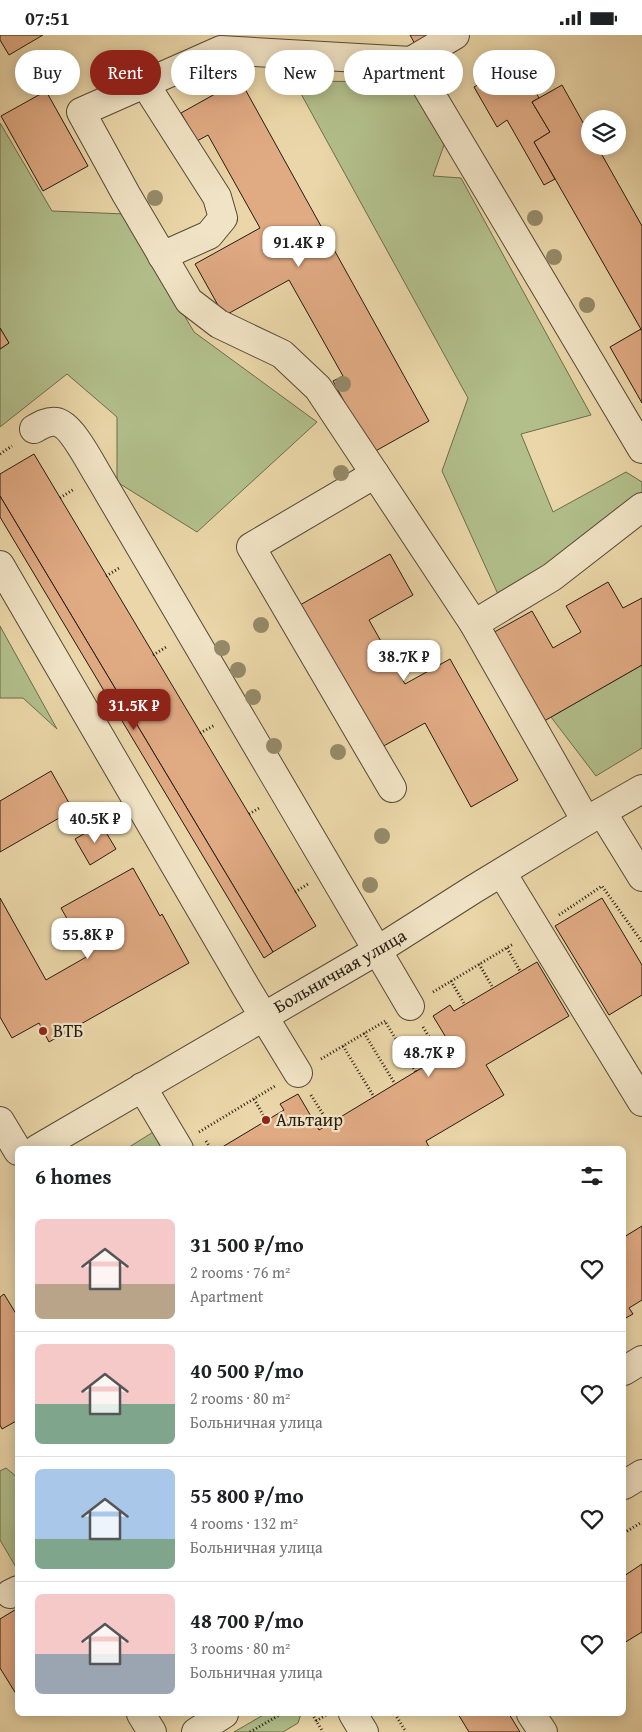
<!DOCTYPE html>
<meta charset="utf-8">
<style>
:root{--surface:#fff;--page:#f6f6f6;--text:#202124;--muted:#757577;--line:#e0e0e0;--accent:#8f2418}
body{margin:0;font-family:"Gentium Book Plus",serif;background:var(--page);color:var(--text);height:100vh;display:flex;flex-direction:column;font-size:19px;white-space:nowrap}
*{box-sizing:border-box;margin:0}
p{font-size:16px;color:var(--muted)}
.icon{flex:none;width:28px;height:28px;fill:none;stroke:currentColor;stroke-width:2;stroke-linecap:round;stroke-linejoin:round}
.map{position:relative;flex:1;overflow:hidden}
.side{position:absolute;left:15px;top:1111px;width:611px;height:570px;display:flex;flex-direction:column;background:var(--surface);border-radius:8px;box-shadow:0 2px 12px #0003}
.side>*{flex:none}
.hud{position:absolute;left:15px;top:15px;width:612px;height:45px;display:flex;gap:10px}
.controls{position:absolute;left:581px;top:75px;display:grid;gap:10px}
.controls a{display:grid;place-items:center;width:45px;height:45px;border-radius:50%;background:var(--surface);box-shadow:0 2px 12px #0003;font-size:25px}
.price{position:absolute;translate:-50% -42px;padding:0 11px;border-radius:10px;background:#fff;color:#222;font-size:16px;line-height:32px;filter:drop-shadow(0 1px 2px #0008)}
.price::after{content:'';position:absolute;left:50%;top:30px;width:15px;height:11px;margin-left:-8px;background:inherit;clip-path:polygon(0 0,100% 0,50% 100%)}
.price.active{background:var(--accent);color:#fff}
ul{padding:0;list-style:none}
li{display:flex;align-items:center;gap:15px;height:125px;padding:0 20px}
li+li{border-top:1px solid var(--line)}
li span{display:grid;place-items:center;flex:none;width:140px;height:100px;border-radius:8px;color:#555}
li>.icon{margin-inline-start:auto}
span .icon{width:60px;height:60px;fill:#fffc;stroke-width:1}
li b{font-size:21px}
h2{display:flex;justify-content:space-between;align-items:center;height:60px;padding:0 20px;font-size:21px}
.tag{padding:0 18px;border-radius:22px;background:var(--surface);box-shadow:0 2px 12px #0003;font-size:18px;line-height:45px}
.tag.active{background:var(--accent);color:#fff}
.status{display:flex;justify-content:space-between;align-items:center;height:35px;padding:0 25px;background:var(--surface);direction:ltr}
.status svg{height:14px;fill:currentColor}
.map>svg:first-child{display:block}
</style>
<div class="status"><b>07:51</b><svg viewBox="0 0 49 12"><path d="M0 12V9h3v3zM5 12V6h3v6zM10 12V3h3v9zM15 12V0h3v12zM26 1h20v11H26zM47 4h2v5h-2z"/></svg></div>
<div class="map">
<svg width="642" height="1697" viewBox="0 0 642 1697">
<rect width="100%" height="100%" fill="#ead6a8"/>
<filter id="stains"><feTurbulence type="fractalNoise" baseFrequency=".004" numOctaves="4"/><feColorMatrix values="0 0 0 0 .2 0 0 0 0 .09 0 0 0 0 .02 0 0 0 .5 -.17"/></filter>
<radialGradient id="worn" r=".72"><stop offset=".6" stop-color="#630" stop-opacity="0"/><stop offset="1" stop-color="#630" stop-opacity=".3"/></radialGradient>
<g fill="#b2bf8b" stroke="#6c6d4e">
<path d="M294,46L416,47L444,110L433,141L461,143L591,380L521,399L553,477L626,437L642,447V469L507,579L442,436L468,363Z"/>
<path d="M0,88L52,176L125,179L194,297L317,387L197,497L117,447V382L67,339L0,392V314L9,308L0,293Z"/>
<path d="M0,591L57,694L23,663H0Z"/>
<path d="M642,630V713L596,741L551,682Z"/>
<path d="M158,1094L169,1114H126Z"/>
<path d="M6,1433L17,1442V1534L0,1505V1436Z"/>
<path d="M265,1679H301L298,1688L283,1697H234Z"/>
</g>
<g fill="#e0aa83" stroke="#251b10">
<path d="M0,0H43L9,20L0,5Z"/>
<path d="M410,0H434L416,11Z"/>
<path d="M518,27L539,63L532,67L550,97L534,107L555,144L544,150L507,85L497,92L474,52Z"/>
<path d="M240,45L429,386L372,418L333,346L343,341L289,245L224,281L195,229L260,193L208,100L197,106L181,78Z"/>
<path d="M562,50L590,100V111H597L642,191V296L534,107L550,97L532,67Z"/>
<path d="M46,56L88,131L43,156L1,81Z"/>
<path d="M0,293L9,308L0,314Z"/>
<path d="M641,294L642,296V368L610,312Z"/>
<path d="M34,419L316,891L273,917L0,461V439Z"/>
<path d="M0,461L273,917L264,923L0,482Z"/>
<path d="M390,519L413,560L369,585L405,649L450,624L518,745L471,772L425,688L380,713L300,570Z"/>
<path d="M608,547L623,573L642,563V630L539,689L489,600L532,576L553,613L581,597L566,571Z"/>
<path d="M51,736L73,775L0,817V766Z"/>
<path d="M101,789L116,814L90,830L75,804Z"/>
<path d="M133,833L160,881L162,879L189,928L49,1007L39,988L12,1003L0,982V863L46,945L88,921L61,873Z"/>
<path d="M602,863L642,930V960L609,980L555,891Z"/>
<path d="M537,927L569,981L486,1030L504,1060L426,1106L430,1114H219L284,1075L280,1069L298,1059L319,1095L453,1014L433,981L450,970L454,976Z"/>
<path d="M642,1191V1265L629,1273L633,1279L624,1284V1202Z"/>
<path d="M4,1259L18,1282V1385L2,1394L0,1390V1262Z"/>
<path d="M642,1529V1597L624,1608V1541Z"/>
<path d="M18,1573V1662L0,1633V1584Z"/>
<path d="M458,1679H509L520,1697H469Z"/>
</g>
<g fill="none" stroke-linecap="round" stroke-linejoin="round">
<defs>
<g id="minor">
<path d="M411,26L455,0"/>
<path d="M145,49L217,162L223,183L209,200L162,221"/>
<path d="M34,394C41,390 48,386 56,387C71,389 90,427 98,440L410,971"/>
<path d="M375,439L318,353L282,319L219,289L189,266L126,159L81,77L221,15L411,26L642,414"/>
<path d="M0,530L247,954L298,1038"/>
<path d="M474,589L552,542L642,472"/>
<path d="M392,753L251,512L375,439L474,589L586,786"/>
<path d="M602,777L642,842"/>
<path d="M502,838L642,1067"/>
<path d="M142,1052L179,1114"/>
<path d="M0,1086L18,1116"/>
<path d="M37,1114L378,915L474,854L586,786L642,754"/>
<path d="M624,1336L642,1325"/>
<path d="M624,1450L642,1439"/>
<path d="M10,1559L18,1555"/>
<path d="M141,1679L152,1697"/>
<path d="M353,1679L364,1697"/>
<path d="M531,1679L543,1697"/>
<path d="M196,1697L224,1679"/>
</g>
</defs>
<use href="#minor" stroke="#564a36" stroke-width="30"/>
<g stroke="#251b10" stroke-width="3" stroke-dasharray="1 2.5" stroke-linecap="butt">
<path d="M0,419L12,411"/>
<path d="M60,463L74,454"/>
<path d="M106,541L121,532"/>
<path d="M153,620L168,611"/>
<path d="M200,698L215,690"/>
<path d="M249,779L261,772"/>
<path d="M295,857L308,849"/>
<path d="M559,880L602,851L642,907"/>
<path d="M507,913L520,936"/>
<path d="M479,929L493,953"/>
<path d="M451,946L465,970"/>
<path d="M433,957L513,909"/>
<path d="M386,988L416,1037"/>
<path d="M423,992L441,1022"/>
<path d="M364,998L395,1049"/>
<path d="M343,1011L374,1062"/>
<path d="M321,1024L387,985"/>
<path d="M311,1060L329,1089"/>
<path d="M254,1064L266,1085"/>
<path d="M199,1097L275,1051"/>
<path d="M206,1106L211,1114"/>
<path d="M624,1498L642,1487"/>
<path d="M312,1679L323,1697"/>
<path d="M395,1679L406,1697"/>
<path d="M316,1686L326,1680"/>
<path d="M250,1697L281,1679"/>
</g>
<use href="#minor" stroke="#f1e4c6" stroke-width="28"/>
</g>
<g fill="#958a69">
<circle cx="155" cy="163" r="8"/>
<circle cx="535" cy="183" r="8"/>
<circle cx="554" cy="222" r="8"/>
<circle cx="587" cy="270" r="8"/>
<circle cx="343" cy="349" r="8"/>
<circle cx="341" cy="438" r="8"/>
<circle cx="261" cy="590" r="8"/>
<circle cx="222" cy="613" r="8"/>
<circle cx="238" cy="635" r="8"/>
<circle cx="253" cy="662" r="8"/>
<circle cx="274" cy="711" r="8"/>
<circle cx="338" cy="717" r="8"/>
<circle cx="382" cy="801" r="8"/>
<circle cx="370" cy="850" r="8"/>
</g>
<g fill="#8f2418" stroke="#f1e4c6" stroke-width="2">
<circle cx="43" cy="996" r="5"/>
<circle cx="266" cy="1085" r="5"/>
</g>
<g text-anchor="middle" stroke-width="4.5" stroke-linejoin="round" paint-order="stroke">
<g font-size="18" fill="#251b10" stroke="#f1e4c6">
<text transform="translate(340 936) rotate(-30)" y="6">Больничная улица</text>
</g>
<g font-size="18" fill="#251b10" stroke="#f1e4c6" text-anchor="start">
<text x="53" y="1002">ВТБ</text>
<text x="276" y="1091">Альтаир</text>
</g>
</g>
<rect width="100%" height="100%" filter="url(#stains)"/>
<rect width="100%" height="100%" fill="url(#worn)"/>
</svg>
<div class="controls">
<a><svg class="icon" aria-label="layers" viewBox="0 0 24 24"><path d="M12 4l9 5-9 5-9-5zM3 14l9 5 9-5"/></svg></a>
</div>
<b class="price" style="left:299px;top:233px">91.4K ₽</b>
<b class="price" style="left:404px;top:647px">38.7K ₽</b>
<b class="price active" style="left:134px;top:696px">31.5K ₽</b>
<b class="price" style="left:95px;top:809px">40.5K ₽</b>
<b class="price" style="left:88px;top:925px">55.8K ₽</b>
<b class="price" style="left:429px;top:1043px">48.7K ₽</b>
<div class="hud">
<a class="tag">Buy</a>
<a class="tag active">Rent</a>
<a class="tag">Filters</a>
<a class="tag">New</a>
<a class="tag">Apartment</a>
<a class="tag">House</a>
</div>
<section class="side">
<h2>6 homes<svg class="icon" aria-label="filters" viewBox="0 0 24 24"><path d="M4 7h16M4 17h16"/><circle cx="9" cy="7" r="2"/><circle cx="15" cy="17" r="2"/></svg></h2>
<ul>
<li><span style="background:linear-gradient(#f6c9c9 65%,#b9a48a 0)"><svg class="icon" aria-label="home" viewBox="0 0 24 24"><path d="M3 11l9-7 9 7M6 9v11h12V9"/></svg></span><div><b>31 500 ₽/mo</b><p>2 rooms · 76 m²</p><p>Apartment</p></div><svg class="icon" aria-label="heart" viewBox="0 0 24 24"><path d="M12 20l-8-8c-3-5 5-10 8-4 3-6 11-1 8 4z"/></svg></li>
<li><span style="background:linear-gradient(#f6c9c9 60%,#7fa58c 0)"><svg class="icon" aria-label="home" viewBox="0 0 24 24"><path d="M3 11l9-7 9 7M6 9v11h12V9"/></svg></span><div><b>40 500 ₽/mo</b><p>2 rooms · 80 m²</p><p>Больничная улица</p></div><svg class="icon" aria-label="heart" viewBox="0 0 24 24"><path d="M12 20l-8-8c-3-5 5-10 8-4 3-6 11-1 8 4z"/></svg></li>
<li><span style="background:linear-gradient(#a9c7e8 70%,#7fa58c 0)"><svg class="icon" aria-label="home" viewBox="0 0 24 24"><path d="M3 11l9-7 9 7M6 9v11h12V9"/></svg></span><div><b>55 800 ₽/mo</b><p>4 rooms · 132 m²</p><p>Больничная улица</p></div><svg class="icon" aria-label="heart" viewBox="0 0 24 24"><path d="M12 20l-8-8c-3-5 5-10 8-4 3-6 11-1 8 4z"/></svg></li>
<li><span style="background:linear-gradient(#f6c9c9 60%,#9aa5b1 0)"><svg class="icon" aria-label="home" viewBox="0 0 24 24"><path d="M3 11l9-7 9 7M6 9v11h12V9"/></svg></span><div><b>48 700 ₽/mo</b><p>3 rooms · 80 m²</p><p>Больничная улица</p></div><svg class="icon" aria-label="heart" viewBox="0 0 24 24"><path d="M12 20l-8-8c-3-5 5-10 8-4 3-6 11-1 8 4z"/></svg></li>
</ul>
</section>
</div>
